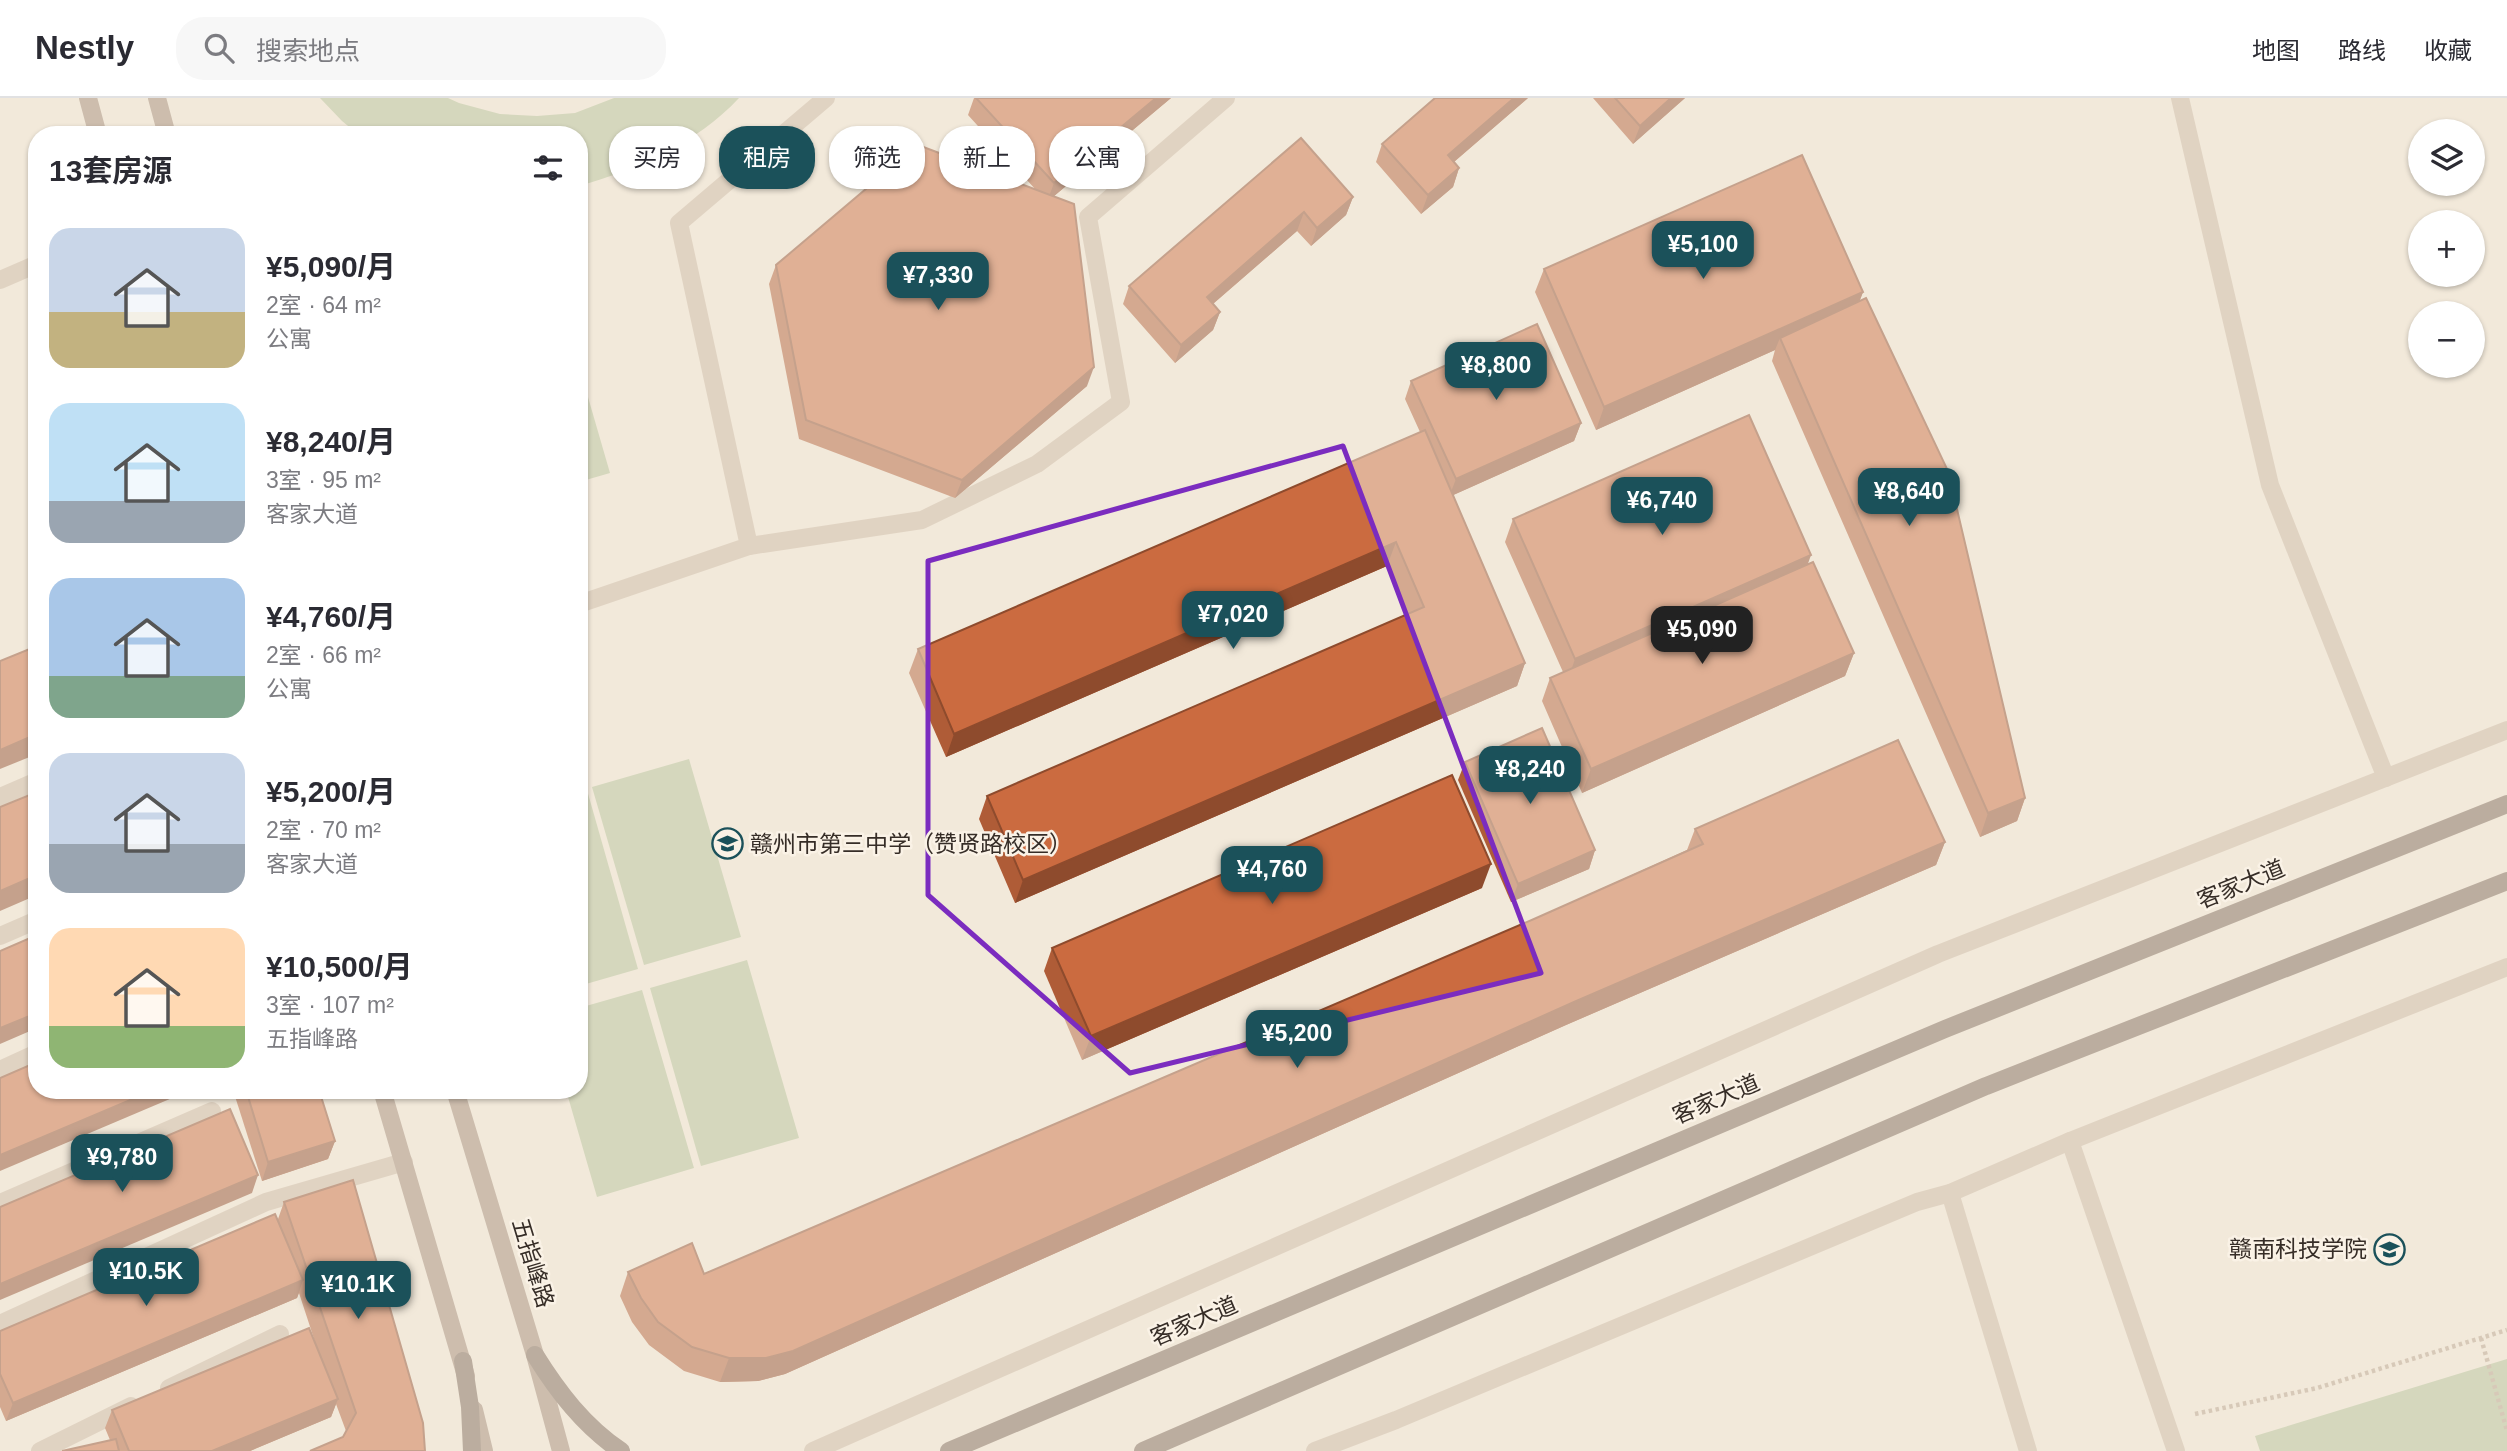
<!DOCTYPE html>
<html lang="zh">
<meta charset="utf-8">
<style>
:root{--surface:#fff;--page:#f7f7f7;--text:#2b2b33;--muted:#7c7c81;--line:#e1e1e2;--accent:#1b515a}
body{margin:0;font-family:Helvetica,"Noto Sans SC",sans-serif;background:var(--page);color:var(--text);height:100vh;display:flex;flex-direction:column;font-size:26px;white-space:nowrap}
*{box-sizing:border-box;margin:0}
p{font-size:23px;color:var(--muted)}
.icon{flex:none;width:38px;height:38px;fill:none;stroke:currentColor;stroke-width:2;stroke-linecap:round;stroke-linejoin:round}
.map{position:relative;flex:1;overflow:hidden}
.drawer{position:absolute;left:28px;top:28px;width:560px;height:973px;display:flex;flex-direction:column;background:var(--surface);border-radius:28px;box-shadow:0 2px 5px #0004}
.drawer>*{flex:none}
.guide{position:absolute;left:609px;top:28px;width:665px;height:63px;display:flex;gap:14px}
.tools{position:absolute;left:2408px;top:21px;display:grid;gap:14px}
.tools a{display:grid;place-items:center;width:77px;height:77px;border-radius:50%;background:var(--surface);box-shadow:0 2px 5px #0004;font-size:35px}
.price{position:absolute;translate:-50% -60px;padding:0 16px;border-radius:14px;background:var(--accent);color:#fff;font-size:23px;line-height:46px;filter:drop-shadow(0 2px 4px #0008)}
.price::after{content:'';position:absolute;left:50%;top:42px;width:21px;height:16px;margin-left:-10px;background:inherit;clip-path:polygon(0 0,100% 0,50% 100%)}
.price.current{background:#222;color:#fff}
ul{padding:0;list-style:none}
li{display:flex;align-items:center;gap:21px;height:175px;padding:0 21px}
li span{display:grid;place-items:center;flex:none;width:196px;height:140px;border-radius:21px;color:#555}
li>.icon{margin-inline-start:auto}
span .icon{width:84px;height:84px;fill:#fffc;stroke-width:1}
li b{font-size:30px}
h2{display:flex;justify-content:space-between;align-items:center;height:84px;padding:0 21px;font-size:30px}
.chip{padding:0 24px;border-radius:28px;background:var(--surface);box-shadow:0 2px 5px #0004;font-size:24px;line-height:63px}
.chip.current{background:var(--accent);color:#fff}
header{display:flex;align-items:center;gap:42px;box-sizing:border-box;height:98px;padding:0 35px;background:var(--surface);border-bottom:2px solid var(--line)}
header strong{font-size:33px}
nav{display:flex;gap:38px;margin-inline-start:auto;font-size:24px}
.search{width:490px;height:63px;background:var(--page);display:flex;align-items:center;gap:18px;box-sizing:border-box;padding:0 24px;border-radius:28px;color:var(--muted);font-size:26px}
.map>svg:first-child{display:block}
</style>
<header>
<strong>Nestly</strong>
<div class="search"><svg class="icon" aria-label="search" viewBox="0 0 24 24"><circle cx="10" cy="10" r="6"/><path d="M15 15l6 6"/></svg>搜索地点</div>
<nav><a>地图</a><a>路线</a><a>收藏</a></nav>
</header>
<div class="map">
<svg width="2507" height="1353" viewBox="0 0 2507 1353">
<rect width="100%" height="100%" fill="#f2e9da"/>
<g fill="#b2c299">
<path d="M320,0H448L459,5L500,16L537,18L575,15L614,0H739C696,46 638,71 579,88V37H359L342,23Z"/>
<path d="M579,268L610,375L579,384Z"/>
<path d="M689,661L741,839L644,867L592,689Z"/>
<path d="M587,692L638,871L579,888V695Z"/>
<path d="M747,862L799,1040L701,1068L650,890Z"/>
<path d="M642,892L694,1070L597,1099L566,992H579V910Z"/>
<path d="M2507,1261V1353H2260L2255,1338Z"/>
</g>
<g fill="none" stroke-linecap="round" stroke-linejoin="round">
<g stroke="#b7a38f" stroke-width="4.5" stroke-dasharray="3.5 3.5" stroke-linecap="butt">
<path d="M2481,1240L2507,1333"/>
<path d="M2195,1316L2317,1290L2507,1232"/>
</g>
<g stroke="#cbb9a5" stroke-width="18">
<path d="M2180,0L2270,387L2386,680"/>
<path d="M749,448L922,422L1037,366L1121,304L1088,119L1226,0"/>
<path d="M579,506L749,448L679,125L826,0"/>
<path d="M0,699L37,683"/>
<path d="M0,838L37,822"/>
<path d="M0,972L37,955"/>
<path d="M0,1105L212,1013"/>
<path d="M0,1226L266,1104L404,1064"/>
<path d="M169,1290L280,1236"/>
<path d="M40,1353L131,1308"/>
</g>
<g stroke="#cbb9a5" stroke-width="18">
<path d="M2070,1043L2176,1353"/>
<path d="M1950,1095L2028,1353"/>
</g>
<g stroke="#cbb9a5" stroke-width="18">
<path d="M0,182L37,166"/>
<path d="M813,1353L1938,856L2507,632"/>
<path d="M1315,1353L1396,1322L1917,1104L1950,1095L2070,1043L2507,869"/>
</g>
<g stroke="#9f8877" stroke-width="18">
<path d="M88,0L98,37"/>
<path d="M157,0L167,37"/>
<path d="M382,992L466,1278"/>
<path d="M455,992L535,1257L561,1353"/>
<path d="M474,1312L484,1353"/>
</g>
<g stroke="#796557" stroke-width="18">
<path d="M535,1257C558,1294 584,1328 621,1353"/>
<path d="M463,1263L470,1309L472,1353"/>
<path d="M949,1353L1945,931L2507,706"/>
<path d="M1143,1353L1986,988L2507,783"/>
</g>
</g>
<g fill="#af5c37">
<path d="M974,0H1171L1054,98L1087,288L955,400L799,341L769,186L776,167L1036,92L968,17Z"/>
<path d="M1528,0L1454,64L1459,70L1453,89L1421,116L1376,64L1382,46Z"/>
<path d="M1593,0H1685L1633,46Z"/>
<path d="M1301,40L1353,99L1346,117L1311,148L1297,133L1213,206L1220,214L1213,232L1175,265L1123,206L1129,188Z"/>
<path d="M1544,171L1863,194L1859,204L2025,700L2017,723L1980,739L1772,263L1775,252L1596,332L1535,194Z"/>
<path d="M1411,283L1581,325L1574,343L1453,397L1525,565L1517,588L1015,805L979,721L987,698L1408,516L1387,468L946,659L909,575L918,551L1420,334L1405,301Z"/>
<path d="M1513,421L1808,467L1854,555L1845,578L1582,695L1542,603L1550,580L1563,574L1505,444Z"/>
<path d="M1465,664L1595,752L1589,771L1511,804L1458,682Z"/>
<path d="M1695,731L1945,744L1936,767L1566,927L785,1276L758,1283L720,1284L684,1273L649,1247L632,1224L620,1198L628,1174L704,1176L1534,821L1687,752Z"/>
<path d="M1482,790L1082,962L1044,873L1052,850Z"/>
<path d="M233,992H319L335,1043L328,1061L262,1083Z"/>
<path d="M284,1104L423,1325L343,1339L346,1333L336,1306L331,1319L250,1353H62L110,1342L105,1330L112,1312L319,1256L299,1195L297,1200L6,1323L0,1309V1233L278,1121Z"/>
</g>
<g fill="#8e4b2d">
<path d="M1156,0H1171L1047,104L1054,85Z"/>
<path d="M1514,0H1528L1441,75L1448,57Z"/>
<path d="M1671,0H1685L1633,46L1640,28Z"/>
<path d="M1459,70L1453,89L1421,116L1428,97Z"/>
<path d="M1353,99L1346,117L1311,148L1317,130Z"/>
<path d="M1304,114L1297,133L1200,217L1207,199Z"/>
<path d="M1863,194L1854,218L1780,240L1775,252L1596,332L1604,309Z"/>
<path d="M1220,214L1213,232L1175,265L1181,247Z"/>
<path d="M1094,269L1087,288L955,400L962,382Z"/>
<path d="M1581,325L1574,343L1449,399L1456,381Z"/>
<path d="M1396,444L1387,468L946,659L954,636Z"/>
<path d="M1811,457L1803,480L1567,584L1575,561Z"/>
<path d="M1854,555L1845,578L1582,695L1591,671Z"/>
<path d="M1525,565L1517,588L1015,805L1023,782Z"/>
<path d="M37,636V656L0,671V652Z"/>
<path d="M2025,700L2017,723L1980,739L1988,715Z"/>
<path d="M1945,744L1936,767L1566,927L785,1276L758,1283L720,1284L729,1260L1574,904Z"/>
<path d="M1595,752L1589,771L1511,804L1518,786Z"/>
<path d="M1491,766L1482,790L1082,962L1091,938Z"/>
<path d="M37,777V797L0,813V793Z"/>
<path d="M37,915V930L0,946V930Z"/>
<path d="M154,992H191L0,1073V1057Z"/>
<path d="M335,1043L328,1061L262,1083L268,1064Z"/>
<path d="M258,1077L252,1095L0,1202V1186Z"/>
<path d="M303,1182L297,1200L6,1323L13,1305Z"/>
<path d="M338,1301L331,1319L250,1353H212Z"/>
</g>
<g fill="#cb6b40" stroke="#8e4b2d" stroke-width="2">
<path d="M976,0H1156L1054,85Z"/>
<path d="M1435,0H1514L1448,57L1459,70L1428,97L1382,46Z"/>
<path d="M1615,0H1671L1640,28Z"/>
<path d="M1301,40L1353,99L1317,130L1304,114L1207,199L1220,214L1181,247L1129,188Z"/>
<path d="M918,47L1074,106L1094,269L962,382L806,322L776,167Z"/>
<path d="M1802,57L1863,194L1604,309L1544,171Z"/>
<path d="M1866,200L1948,373L2025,700L1988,715L1780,240Z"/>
<path d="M1537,226L1581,325L1456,381L1411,283Z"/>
<path d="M1749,317L1811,457L1575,561L1513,421Z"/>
<path d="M1425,332L1525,565L1023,782L987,698L1424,509L1396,444L954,636L918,551Z"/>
<path d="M1813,464L1854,555L1591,671L1550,580Z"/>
<path d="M37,548V636L0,652V563Z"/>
<path d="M1542,630L1595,752L1518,786L1465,664Z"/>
<path d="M1898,642L1945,744L1574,904L793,1253L766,1260H729L692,1249L658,1224L641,1200L628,1174L692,1145L704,1176L1534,821L1703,746L1695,731Z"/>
<path d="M1452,677L1491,766L1091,938L1052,850Z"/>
<path d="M37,694V777L0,793V709Z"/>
<path d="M37,837V915L0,930V853Z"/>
<path d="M37,964V992H154L0,1057V980Z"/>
<path d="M246,992H319L335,1043L268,1064Z"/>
<path d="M230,1011L258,1077L0,1186V1109Z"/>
<path d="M353,1082L423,1325L425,1353H310L343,1339L356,1315L284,1104Z"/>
<path d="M275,1116L303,1182L13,1305L0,1276V1233Z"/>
<path d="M309,1230L338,1301L212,1353H129L112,1312Z"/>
<path d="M116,1341L119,1353H62Z"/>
</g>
<path d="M0 0H2507V1353H0ZM1343,348L1541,875L1130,975L928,797V463Z" fill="#f2e9da" fill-opacity=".55" fill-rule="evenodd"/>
<path fill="none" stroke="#7b2cbf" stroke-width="5" stroke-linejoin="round" d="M1343,348L1541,875L1130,975L928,797V463Z"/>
<defs>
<symbol id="school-ring" viewBox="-11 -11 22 22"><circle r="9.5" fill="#faf2e6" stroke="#1b515a" stroke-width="1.5"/><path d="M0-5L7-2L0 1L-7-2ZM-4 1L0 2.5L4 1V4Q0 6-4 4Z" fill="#1b515a"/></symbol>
<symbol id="university-ring" viewBox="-11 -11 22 22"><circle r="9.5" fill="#faf2e6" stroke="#1b515a" stroke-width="1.5"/><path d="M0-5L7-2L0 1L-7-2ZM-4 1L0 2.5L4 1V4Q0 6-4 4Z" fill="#1b515a"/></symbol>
</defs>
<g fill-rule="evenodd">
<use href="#school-ring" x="710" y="728" width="35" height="35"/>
<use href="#university-ring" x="2372" y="1134" width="35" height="35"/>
</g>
<g text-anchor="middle" stroke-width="5" stroke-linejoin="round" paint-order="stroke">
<g font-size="23" fill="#362d27" stroke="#faf2e6" text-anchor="start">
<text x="750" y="754">赣州市第三中学（赞贤路校区）</text>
<text x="2367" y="1159" text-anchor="end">赣南科技学院</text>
</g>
<g font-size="23" fill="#362d27" stroke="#faf2e6">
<text transform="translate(2241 786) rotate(-22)" y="8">客家大道</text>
<text transform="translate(1716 1001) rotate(-23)" y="8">客家大道</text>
<text transform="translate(533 1165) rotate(73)" y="8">五指峰路</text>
<text transform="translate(1194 1223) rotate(-23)" y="8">客家大道</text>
</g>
</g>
</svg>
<div class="tools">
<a><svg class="icon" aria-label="layers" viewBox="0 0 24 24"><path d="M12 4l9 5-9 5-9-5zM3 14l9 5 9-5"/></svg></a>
<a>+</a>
<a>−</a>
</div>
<b class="price" style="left:1703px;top:183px">¥5,100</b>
<b class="price" style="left:938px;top:214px">¥7,330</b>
<b class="price" style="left:1496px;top:304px">¥8,800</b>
<b class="price" style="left:1909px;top:430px">¥8,640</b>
<b class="price" style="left:1662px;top:439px">¥6,740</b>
<b class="price" style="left:1233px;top:553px">¥7,020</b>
<b class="price current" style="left:1702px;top:568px">¥5,090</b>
<b class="price" style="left:1530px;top:708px">¥8,240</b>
<b class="price" style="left:1272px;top:808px">¥4,760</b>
<b class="price" style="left:1297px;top:972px">¥5,200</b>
<b class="price" style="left:122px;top:1096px">¥9,780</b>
<b class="price" style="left:146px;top:1210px">¥10.5K</b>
<b class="price" style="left:358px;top:1223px">¥10.1K</b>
<div class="guide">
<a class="chip">买房</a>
<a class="chip current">租房</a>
<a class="chip">筛选</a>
<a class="chip">新上</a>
<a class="chip">公寓</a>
</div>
<section class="drawer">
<h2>13套房源<svg class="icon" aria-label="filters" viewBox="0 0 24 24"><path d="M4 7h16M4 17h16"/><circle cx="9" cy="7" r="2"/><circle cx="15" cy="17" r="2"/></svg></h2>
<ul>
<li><span style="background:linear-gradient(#c9d6e8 60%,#c2b280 0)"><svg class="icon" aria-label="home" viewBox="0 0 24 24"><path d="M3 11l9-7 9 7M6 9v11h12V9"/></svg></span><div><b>¥5,090/月</b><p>2室 · 64 m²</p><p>公寓</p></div></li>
<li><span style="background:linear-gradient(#bfe0f5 70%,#9aa5b1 0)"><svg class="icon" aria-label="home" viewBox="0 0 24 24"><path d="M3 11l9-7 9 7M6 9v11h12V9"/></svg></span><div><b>¥8,240/月</b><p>3室 · 95 m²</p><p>客家大道</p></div></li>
<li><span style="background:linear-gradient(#a9c7e8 70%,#7fa58c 0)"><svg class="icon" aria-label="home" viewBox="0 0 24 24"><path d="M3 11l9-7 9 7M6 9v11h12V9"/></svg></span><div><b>¥4,760/月</b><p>2室 · 66 m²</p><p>公寓</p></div></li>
<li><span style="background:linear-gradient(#c9d6e8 65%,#9aa5b1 0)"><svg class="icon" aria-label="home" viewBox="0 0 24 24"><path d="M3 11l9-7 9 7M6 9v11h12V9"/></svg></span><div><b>¥5,200/月</b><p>2室 · 70 m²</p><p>客家大道</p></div></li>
<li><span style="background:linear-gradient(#ffd9b3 70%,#8fb573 0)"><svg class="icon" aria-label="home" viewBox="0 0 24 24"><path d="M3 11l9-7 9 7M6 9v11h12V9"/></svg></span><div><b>¥10,500/月</b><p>3室 · 107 m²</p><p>五指峰路</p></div></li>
</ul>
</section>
</div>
